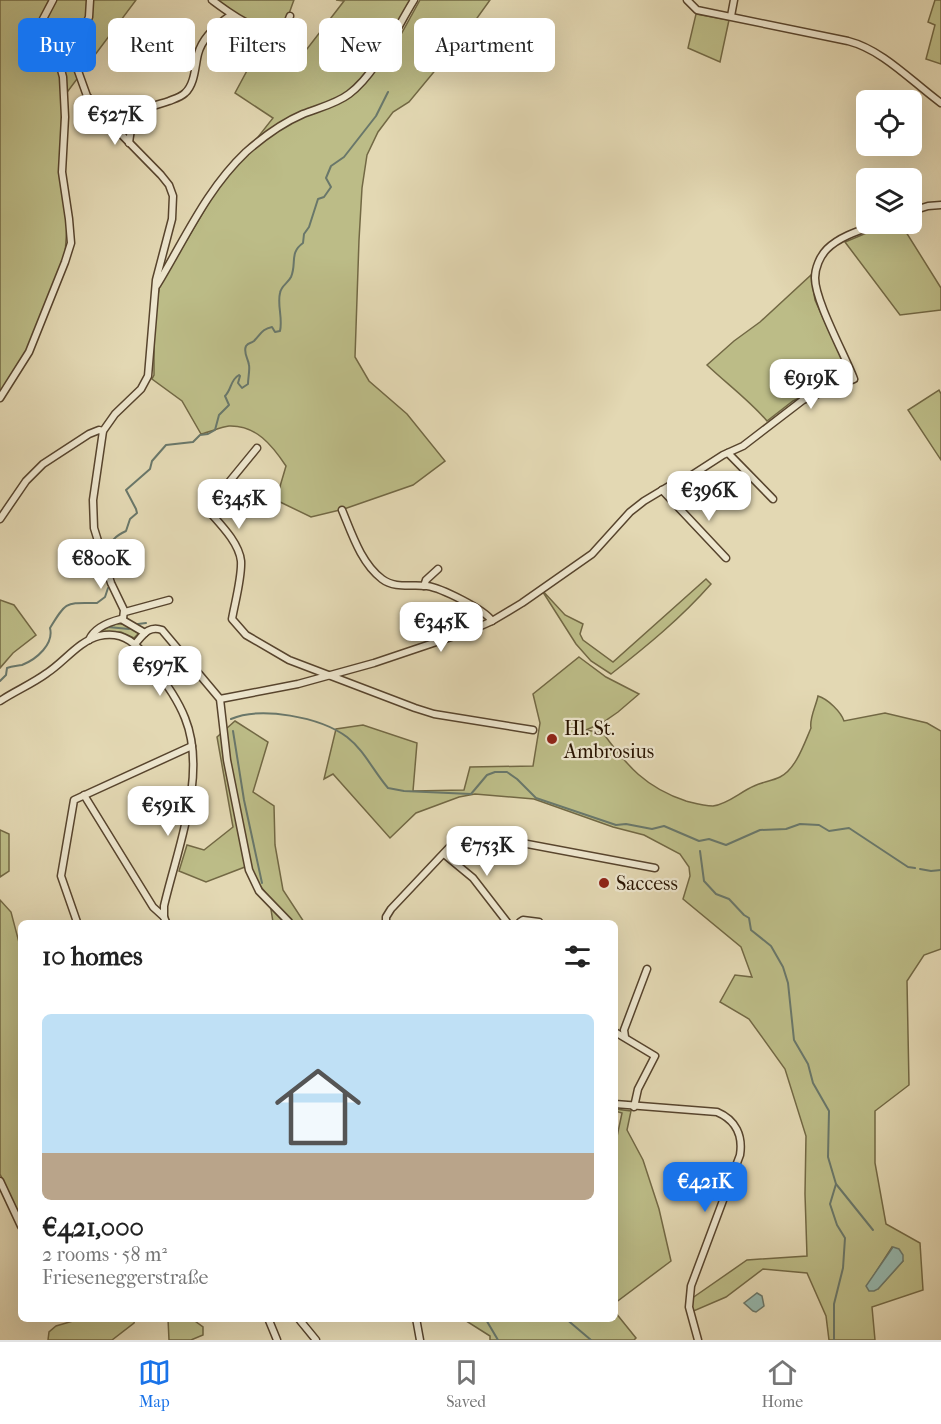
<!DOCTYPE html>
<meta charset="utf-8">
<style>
:root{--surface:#fff;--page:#f6f6f6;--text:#222;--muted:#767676;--line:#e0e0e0;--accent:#1a73e8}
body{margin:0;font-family:"IM FELL French Canon",serif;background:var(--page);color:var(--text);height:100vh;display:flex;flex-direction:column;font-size:22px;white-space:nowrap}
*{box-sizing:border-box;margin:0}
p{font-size:20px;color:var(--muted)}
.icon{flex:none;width:33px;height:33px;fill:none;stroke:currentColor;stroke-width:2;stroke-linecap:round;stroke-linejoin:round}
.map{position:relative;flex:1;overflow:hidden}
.details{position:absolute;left:18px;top:920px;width:600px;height:402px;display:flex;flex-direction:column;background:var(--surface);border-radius:9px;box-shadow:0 6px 24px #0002}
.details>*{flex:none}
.guide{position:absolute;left:18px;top:18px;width:600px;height:54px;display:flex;gap:12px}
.tools{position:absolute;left:856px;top:90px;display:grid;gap:12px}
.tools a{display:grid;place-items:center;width:66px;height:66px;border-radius:9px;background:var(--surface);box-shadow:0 6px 24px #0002;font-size:30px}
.price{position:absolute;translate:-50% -51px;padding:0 14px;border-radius:12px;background:#fff;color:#222;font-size:20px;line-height:39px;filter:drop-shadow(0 2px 3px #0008)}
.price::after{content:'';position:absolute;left:50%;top:36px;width:18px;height:14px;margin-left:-9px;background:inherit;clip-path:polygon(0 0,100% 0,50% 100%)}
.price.current{background:var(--accent);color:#fff}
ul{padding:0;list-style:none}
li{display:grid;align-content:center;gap:12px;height:318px;padding:0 24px}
li span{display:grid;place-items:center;height:186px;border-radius:9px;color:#555}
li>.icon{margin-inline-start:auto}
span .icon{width:108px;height:108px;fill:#fffc;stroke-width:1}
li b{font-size:26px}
h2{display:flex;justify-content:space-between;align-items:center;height:72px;padding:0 24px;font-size:26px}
.pill{padding:0 21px;border-radius:9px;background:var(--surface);box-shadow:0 6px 24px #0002;font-size:21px;line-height:54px}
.pill.current{background:var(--accent);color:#fff}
.menu{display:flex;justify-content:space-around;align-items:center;height:84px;border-top:2px solid var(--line);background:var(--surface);font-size:16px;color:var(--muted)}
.menu a{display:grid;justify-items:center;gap:3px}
.menu .current{color:var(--accent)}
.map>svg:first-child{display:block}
</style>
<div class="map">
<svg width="941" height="1340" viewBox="0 0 941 1340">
<rect width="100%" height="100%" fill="#e3d8b3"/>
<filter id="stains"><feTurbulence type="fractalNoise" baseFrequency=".00333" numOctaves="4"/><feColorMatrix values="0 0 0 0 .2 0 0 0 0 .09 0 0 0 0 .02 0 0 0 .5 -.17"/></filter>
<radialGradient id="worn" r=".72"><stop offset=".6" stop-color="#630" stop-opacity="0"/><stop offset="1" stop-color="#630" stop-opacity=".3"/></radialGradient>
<g fill="#bcbc87" stroke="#726844" stroke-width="1.5" fill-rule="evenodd">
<path d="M0,0H136L62,99L60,178L67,225L65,255L26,352L0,393Z"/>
<path d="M218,0H294C291,7 289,16 285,22C272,42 230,10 218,0Z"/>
<path d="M336,0H410L376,61L383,67L420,0H490L467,32L409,102L393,112L378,132L367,155L362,188L359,240L355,357L369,381L407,414L445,461L413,485L344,509L311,517L276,500L286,466C272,445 256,425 229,426C221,427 210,432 201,434L182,401L152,379L154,375V313L160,285L217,189L273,118L235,93L249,67L279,68L307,49L344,1Z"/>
<path d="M935,0H941V64L926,59L935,25L928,22Z"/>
<path d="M696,14L729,20L720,62L688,48Z"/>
<path d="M888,224H901L941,288V310L900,315L845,242Z"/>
<path d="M811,275L815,300L848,373L845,376L793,401L767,421C749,400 727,384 707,365L734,341L760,322Z"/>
<path d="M939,390L941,394V460L908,410Z"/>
<path d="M706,579L711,584C681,618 647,646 611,674L591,661L576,644L541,589L565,615L583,624L580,634L583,640L613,662Z"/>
<path d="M0,600L14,605L36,635L13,653L0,668Z"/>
<path d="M116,624H123L141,631L134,638L121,632H98Z"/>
<path d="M579,657L606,677L639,694L618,712L602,723L586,730L603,733C627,766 646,788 686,801C694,803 704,806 713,806C728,804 740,792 754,786C762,782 772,781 780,777C796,769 804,744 811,728C809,719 816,706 818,696C828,699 841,712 844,721L885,713L927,723L941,731V949L924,955L907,981L909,1085L875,1111V1163L886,1224L920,1243L923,1290L872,1307L875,1340H829L826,1316L807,1273L763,1269L726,1297L689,1313L688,1301L747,1260L807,1256L805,1194L806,1136L785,1069L749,1019L720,1002L735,975L752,977L741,947L683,899L690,876L689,867L680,854L644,835L613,827L534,799L475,794L459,797L416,813L390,838L333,774L324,779L336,729L363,725L417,743L413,791L464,790L470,767L533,766L540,723L533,694ZM892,1247L903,1261L878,1289L867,1286Z"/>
<path d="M235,721L268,742L253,792L274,806L275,845L283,890L304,922H273L269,897L245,867L206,882L179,871L187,845L204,850L233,827L217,737Z"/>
<path d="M0,830L9,834V871L0,877Z"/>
<path d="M0,900L11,912L21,950V1220L0,1174Z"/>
<path d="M615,1109L631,1111L627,1130L643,1160L659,1209L671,1261L615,1303V1146L622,1113L615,1111Z"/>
<path d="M615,1312L636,1338L634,1340H490V1336L463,1319L615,1318Z"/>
<path d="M80,1319V1318L135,1319L134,1323L112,1340H48L49,1332L56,1326Z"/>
<path d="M168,1319H192L203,1327V1335L191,1340H169Z"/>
</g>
<g fill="#95b9b0" stroke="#69776a" stroke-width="1.5">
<path d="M893,1247L899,1249L903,1255V1261L878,1289L874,1291H869L866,1286Z"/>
<path d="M757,1293L762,1296L764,1306L756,1312L753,1311L744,1303Z"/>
</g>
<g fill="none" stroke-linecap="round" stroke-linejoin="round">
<g stroke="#69776a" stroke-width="2">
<path d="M108,553C110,541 115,536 126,531L130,519L137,513L136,509L126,490L150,469L152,461L166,445L193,442L200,435L208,434L215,430L219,415L229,405L225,396C232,389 230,380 239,375L240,376L238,383L242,388L248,384C248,378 250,370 249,365C248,358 243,353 246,346C249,342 250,344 254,341C261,334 262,329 272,327L275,332L280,331C283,318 277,305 280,293C281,286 288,283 291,277C297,263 289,253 303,243L304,234L309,227L318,199L324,197L331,187L326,178L331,166L344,157L376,116L388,92"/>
<path d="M138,624L146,623"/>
<path d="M108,627L129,629"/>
<path d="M0,681L6,675L7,668C12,666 17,666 22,665C37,659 54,644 50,628C67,600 66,603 97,603L105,597L108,588"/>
<path d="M231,719C261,706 320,717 347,737C364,750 374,772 388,788L404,791L471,794L487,775L495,772H507L517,779L536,798L616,825L626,824L652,829L664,826L699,841L709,839L726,845L760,830L786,829L800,824L819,825L829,831L849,828L908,867L915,868"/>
<path d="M233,731L244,800L262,883"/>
<path d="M700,851L704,881L716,894L729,899L744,915L749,918L751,930L771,946L783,967L788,983L794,1040L808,1064L813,1083L829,1111L828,1157L836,1184L830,1204L837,1225L845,1238L843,1268L834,1304V1340"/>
<path d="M920,869L931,871L941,870"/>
<path d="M836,1184L873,1230"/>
<path d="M485,1318L498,1340"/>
<path d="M565,1318L591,1340"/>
</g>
<defs>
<g id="minor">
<path d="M90,0L89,17L76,46L73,57L87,96L114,127L161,175L169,185L173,196L172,219L156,280L148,376L141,389L115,414L103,431L93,500L94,528L111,583L124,610L123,619"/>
<path d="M212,0C228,12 280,52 290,16"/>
<path d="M687,0L697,10L848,41C883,50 911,81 941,103"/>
<path d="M731,16L734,0"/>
<path d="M129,143C133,109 138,111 169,101C174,99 181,97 185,93C195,84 195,66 198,54C202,38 218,24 231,15"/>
<path d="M912,211L928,206L941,205"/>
<path d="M157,285C185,239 206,190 246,152C263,137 282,123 303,114C318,108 336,104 349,94C376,74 396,29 414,0"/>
<path d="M0,398L29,352L65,262L71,243L69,219L62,172L65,117L63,77L60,66L47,44L42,27L43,19L53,0"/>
<path d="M257,448L207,509C219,523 239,542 241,561C242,577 235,602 232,619L246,635L289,660L415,708L434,714L533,730"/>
<path d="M728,453L773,499"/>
<path d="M662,490L726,558"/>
<path d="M342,510C352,534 361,563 382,579C395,589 412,584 427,586C441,588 484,609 492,621"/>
<path d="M0,519L26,481L43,464L89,434L99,430L103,431"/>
<path d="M424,586L426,580L438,569"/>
<path d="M125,612L169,600"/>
<path d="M89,640C94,628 109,622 121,619L145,633"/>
<path d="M135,644C143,635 149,625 162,630L220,699L227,760L249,870L259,891L289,922"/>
<path d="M220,699L298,684L374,663L472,630L492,621L522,603L592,554L630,512L644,501L674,483L692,475L723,455L743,446L803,400L854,379C845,355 815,301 815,278C815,268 820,256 827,249C840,236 861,230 878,224"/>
<path d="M0,701C15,691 32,684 47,673C64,662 79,641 99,636C124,630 138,645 152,664C164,681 177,698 185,718C208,775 177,849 164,906V917L166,922"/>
<path d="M84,795L153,907L164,917"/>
<path d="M444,854L473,878L507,922"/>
<path d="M77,922L61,876L74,800L192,746"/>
<path d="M386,922V917L391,909L459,837L474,834L655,868"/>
<path d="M520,922L523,920L539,922"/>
<path d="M615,1032L655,1056L638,1089L634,1107"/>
<path d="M625,1037L624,1030L647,969"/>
<path d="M615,1104L717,1112C736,1120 743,1136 740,1155L691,1286L689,1307L698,1340"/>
<path d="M0,1181L21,1226"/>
<path d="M268,1318L277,1340"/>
<path d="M298,1318L316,1340"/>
<path d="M416,1318L420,1340"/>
</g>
</defs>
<use href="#minor" stroke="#57442d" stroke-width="9"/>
<use href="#minor" stroke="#ede6ce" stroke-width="6"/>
</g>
<g fill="#8f2418" stroke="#ede6ce" stroke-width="2">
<circle cx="552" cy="739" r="6"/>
<circle cx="604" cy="883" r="6"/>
</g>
<g text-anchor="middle" stroke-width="4.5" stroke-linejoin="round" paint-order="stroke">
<g font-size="20" fill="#281300" stroke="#ede6ce" text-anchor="start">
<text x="564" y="735">Hl. St.<tspan x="564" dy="23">Ambrosius</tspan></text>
<text x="616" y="890">Saccess</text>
</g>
</g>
<rect width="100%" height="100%" filter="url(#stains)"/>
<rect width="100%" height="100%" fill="url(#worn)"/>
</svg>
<div class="tools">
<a><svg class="icon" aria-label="locate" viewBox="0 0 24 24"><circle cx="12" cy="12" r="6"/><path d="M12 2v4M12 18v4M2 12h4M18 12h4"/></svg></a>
<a><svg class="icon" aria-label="layers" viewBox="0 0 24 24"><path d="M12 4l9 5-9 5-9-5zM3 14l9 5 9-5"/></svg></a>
</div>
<b class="price" style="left:115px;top:146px">€527K</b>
<b class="price" style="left:811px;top:410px">€919K</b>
<b class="price" style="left:709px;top:522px">€396K</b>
<b class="price" style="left:239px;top:530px">€345K</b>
<b class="price" style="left:101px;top:590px">€800K</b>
<b class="price" style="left:441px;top:653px">€345K</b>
<b class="price" style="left:160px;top:697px">€597K</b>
<b class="price" style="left:168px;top:837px">€591K</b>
<b class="price" style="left:487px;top:877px">€753K</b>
<b class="price current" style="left:705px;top:1213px">€421K</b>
<div class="guide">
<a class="pill current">Buy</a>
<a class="pill">Rent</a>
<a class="pill">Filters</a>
<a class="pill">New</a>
<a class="pill">Apartment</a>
</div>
<section class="details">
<h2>10 homes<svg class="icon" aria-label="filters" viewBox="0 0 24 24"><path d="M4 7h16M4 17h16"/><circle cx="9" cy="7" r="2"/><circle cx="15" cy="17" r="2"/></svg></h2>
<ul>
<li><span style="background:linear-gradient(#bfe0f5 75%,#b9a48a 0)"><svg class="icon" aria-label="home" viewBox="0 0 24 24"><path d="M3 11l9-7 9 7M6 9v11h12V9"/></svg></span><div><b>€421,000</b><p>2 rooms · 58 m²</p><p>Frieseneggerstraße</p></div></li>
</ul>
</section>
</div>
<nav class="menu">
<a class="current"><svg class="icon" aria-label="map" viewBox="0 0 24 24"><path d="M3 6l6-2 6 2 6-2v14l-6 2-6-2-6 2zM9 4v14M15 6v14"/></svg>Map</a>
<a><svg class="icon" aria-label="saved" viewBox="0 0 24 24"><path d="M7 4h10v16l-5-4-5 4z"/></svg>Saved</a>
<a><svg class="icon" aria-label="home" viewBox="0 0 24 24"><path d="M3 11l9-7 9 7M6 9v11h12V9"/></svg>Home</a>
</nav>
